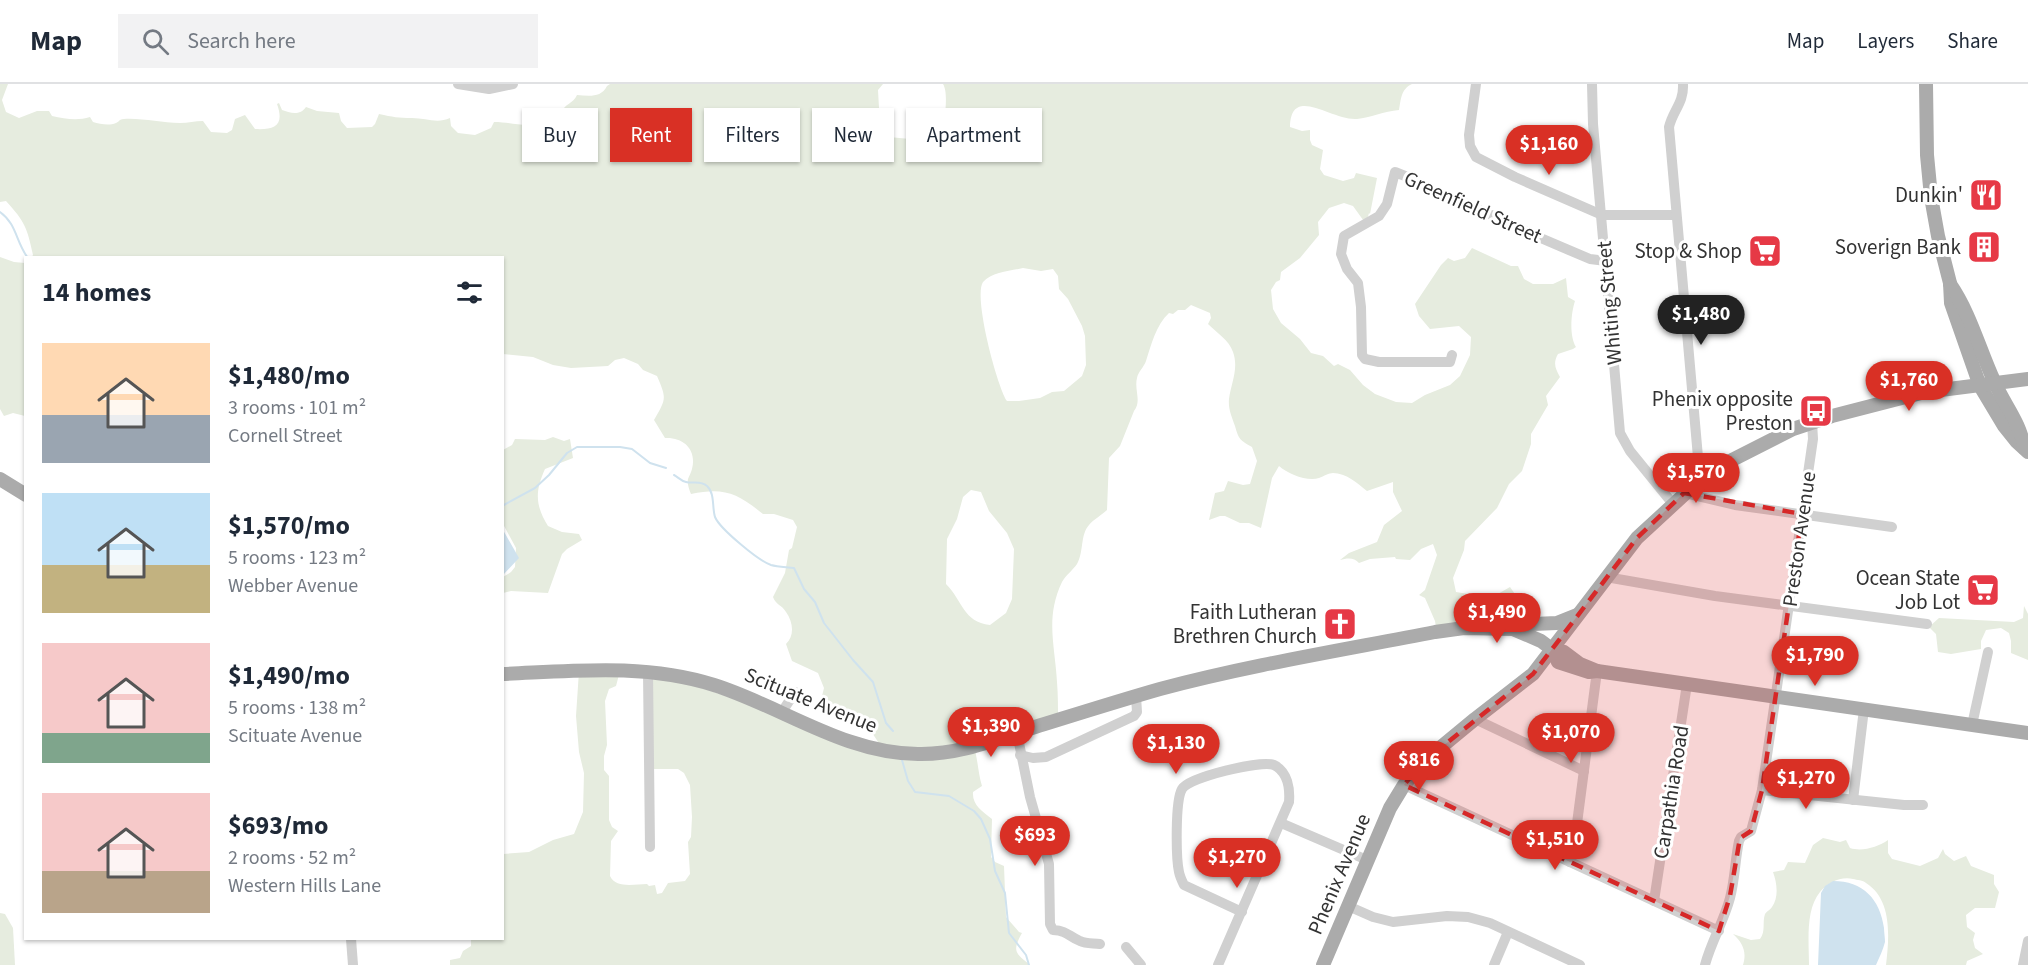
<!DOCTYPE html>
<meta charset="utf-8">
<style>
:root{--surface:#fff;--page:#f2f2f3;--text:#1f2937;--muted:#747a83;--line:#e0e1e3;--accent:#d93025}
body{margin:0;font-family:"Source Sans 3",sans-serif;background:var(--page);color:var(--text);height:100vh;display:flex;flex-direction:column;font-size:22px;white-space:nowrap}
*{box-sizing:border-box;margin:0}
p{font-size:20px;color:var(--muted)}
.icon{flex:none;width:33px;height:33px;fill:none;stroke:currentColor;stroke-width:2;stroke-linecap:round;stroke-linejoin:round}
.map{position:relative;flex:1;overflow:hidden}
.details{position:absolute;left:24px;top:172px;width:480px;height:684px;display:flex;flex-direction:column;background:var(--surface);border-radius:0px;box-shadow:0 2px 4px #0004}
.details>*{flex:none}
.hud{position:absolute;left:522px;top:24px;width:570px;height:54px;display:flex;gap:12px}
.price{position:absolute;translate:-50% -51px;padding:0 14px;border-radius:21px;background:var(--accent);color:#fff;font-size:20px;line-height:39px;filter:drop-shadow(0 2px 3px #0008)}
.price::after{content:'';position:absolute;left:50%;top:36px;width:18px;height:14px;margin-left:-9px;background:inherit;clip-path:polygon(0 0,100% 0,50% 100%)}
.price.active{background:#222;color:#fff}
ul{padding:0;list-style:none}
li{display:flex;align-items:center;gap:18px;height:150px;padding:0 18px}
li span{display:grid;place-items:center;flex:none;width:168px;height:120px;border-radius:0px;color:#555}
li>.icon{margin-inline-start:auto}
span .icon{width:72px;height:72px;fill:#fffc;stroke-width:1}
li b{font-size:26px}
h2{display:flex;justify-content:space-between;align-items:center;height:72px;padding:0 18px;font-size:26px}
.pill{padding:0 21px;border-radius:0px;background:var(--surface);box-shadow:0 2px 4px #0004;font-size:21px;line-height:54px}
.pill.active{background:var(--accent);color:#fff}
header{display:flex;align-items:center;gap:36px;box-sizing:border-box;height:84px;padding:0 30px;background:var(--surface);border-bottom:2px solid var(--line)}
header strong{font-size:28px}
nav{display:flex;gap:33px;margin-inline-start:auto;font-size:21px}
.search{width:420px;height:54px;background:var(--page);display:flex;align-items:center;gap:15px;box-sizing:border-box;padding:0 21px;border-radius:0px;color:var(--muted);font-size:22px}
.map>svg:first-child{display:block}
</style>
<header>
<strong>Map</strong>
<div class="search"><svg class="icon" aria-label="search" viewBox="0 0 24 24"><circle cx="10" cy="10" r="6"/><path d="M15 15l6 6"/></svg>Search here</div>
<nav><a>Map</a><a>Layers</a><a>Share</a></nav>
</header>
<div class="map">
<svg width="2028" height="881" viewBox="0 0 2028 881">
<rect width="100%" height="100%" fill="#fff"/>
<g fill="#e6ecdf" fill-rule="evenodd">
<path d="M0,0H8L2,16L6,28L19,34L37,27H49L52,32C65,35 78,37 90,33L93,38C100,40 109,42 116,39C122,36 117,36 124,35C143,34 161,39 180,39C188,39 195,37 203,37L211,48L227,49L232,46L235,35L245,31L255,45C274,46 285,42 277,20L279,19L282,26C290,29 300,32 306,23L317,27L339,29L341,37L347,44L372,43L375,40L379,30C393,33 398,34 412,34C426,34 437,40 450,34L451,42L458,49L475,51L491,44L494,38C506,38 516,41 528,41L538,32L554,33L561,29C565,19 573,20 577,11C589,12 601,14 607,2L610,0H883L878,6L880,42L889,53L931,57L943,48C944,37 949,9 943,0H1412C1401,5 1401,15 1399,26C1384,27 1370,34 1357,35C1331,37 1291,0 1290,43L1302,47L1310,46V56L1312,61L1323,66L1320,85L1324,91L1343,97L1354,94L1356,89L1377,94L1370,130L1369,129L1366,140L1353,122L1344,119L1329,124L1318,138L1319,151L1300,174L1281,188L1280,196L1276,198L1271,206L1273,225L1281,239L1300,255L1311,269L1323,272L1334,282L1338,280L1350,286L1363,301L1375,310L1396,318L1412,319L1425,311L1450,301L1460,292L1470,271L1471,253L1459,242L1430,245L1419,232L1415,220L1441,181L1448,174L1454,177L1465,174L1472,164L1511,182H1518L1524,195L1533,200H1553L1566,194L1568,213L1575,217C1571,229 1569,252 1576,263L1573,265L1558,270C1553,279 1555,284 1560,293L1546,312L1548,321L1531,350V360L1522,387L1509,400L1497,424L1465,457L1464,466L1453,494L1456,508L1481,512L1496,511L1510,503L1517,513L1514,545L1437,549L1435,537L1425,514L1419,511L1425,506L1437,471L1433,460L1421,465L1410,476L1396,475L1395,473L1370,475L1359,479C1354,473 1347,474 1340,476L1349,469L1377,458L1384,441L1402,427L1393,408V398L1367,407C1357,399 1346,389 1333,389C1329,389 1324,392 1319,394C1308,398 1288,390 1279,382L1272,394L1261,444L1249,439H1240L1225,432H1220L1209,436L1215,409L1224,407L1228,397L1243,401L1250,400L1257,377L1252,363C1240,356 1239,356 1235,342C1232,333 1228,325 1229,315C1231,299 1239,285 1233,268C1229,256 1217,249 1208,240L1211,234L1210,229L1191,221L1185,226H1178L1173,230L1169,229C1156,241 1151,261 1146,277C1144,283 1138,288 1137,294C1134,306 1142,317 1134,327L1120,362L1109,374L1107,426C1102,431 1094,435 1089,441C1080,451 1084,468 1077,480C1073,486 1066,491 1062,498C1045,534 1055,561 1057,598C1058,610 1058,623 1058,635L974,663C978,676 978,689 982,702L973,708C972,721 982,727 992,735L991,773L995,778L1004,782L1006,833L1019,848L1022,849C1012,867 1015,869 1030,881H450V876L460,874L463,867L471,862V855H502L503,770L529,768L553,756L574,750L583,728L584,689L579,668L576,632L579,587H620L616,602L609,605L605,617L607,661L604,672V686L609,692V736L612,743L618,747L611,757L610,792C616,805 635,800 647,800L649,802L655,801L657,810L662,809L668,799L685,797L690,790L688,758L691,753L692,733L690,701L684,689L678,685H649L651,587L882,664L867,641L847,639L820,620L824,604L818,589L792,577L786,560C795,551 793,538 786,528C782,521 776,521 773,513L785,489L789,466L792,464L797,443L793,436L774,430H763C737,409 724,403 691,410C689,405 687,399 688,395C689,392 691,389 692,385C697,366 684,353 665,354L654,336C666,315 667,315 657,292L643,286L638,280L624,274L615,276L608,282L571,284L553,281L533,273L503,270L502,174H31L33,171C27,143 25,138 6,117L0,118ZM1023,184L1041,187L1053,185L1058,192L1059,205L1068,215L1082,242L1085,252L1086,281L1082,292L1064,307L1052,308L1040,314L1019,317H1007C997,302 973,212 983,198C992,188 1011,187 1023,184ZM971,406L981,408L989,427L1007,449L1014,465L1012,515L1006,529L990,541C963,538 963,517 946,500L947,455L957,435L963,413Z"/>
<path d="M0,173L14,178L25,179V332L13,329L4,332L0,325Z"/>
<path d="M553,353L564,357L570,355L573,374L545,385C535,407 535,421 548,442L562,448L579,450L582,456L567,465L562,470L548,509L511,507L503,509V493L511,488L515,483L516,464L503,440V366L512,361L515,355L545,356Z"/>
<path d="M2024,522L2028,530V576L2011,569V557L2009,549L2001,544L1986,546L1981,557V565L1951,570L1938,568L1936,550L1929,543L1939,534L2014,538L2023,534Z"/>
<path d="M1823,754L1840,758L1846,756L1850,764C1862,768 1878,763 1888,756V769L1892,775L1920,782L1938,774L1943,765L1945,770L1954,777L1966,772L1971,782L1994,791V800L1999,808L1995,824H1975L1966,831L1967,843L1975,849L1973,856L1975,864L1983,870L1967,877L1966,881H1886C1889,855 1893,816 1866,799C1863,796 1857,796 1853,795C1841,792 1827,799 1820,808C1805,826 1809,859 1809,881H1743C1747,868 1743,859 1733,850L1751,856L1760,855C1766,847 1762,839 1765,830C1767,827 1770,826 1772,823C1779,813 1777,799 1773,788L1784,786L1788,778L1805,779L1813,761Z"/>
<path d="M0,829L5,830L13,844L15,881H0Z"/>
</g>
<g fill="#cfe2ee">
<path d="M503,446L519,474L503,491H502Z"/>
<path d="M1833,797C1863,797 1880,815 1884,844C1884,848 1885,854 1885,858C1883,866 1879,874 1876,881H1818L1821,809L1825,802Z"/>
</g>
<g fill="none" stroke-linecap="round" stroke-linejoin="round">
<g stroke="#cfe2ee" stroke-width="2">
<path d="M0,128C17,140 16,159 28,174"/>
<path d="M674,391C678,393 681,397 686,398C693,400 700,396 707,402C715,409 712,424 715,433C720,445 759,477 771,481C778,483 787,483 794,484L804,505L815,518L824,539L853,576L873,598L886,639L893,647"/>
<path d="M502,422L535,404L549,391L567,369L577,363H620L632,365L650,379L666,384"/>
<path d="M902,676L908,697L915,708L949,712L974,727L981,735L990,755L995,787L1005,809L1009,849L1026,871L1029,881"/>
</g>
<g stroke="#d0d0d0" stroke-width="10">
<path d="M458,0L489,5L513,0"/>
<path d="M1476,0L1469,51L1470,62L1476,73L1515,93L1602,131H1676"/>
<path d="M1592,0L1593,40L1620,349L1630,367L1673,420"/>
<path d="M1683,0C1684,19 1673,26 1669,43L1700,396"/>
<path d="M1452,271L1450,278H1379L1365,275L1362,271L1361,223L1358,199L1347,185L1341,170L1344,152L1379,132L1387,120L1395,88L1415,96L1430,106L1472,122L1536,152L1590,175L1606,177"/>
<path d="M1684,409L1735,421L1892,443"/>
<path d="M1606,493L1715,512L1927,540"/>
<path d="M648,588L650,763"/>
<path d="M782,628L795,608"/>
<path d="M1475,635L1584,687"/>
<path d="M1972,641L1988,568"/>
<path d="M1017,649L1030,713L1049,780L1050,840L1053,846C1068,847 1068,852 1080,857C1086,860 1093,859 1100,860"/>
<path d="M1020,671L1033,674L1046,673L1134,632L1137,628L1136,612"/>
<path d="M1404,701L1719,847"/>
<path d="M1762,706L1904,721H1923"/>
<path d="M1853,716L1864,625"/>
<path d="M1281,739L1367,776"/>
<path d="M1570,778L1576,747L1597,587"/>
<path d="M1654,817L1687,600"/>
<path d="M1348,822L1373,833L1393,838L1447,832L1468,833L1490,839L1580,881"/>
<path d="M351,855L353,881"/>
<path d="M1126,863L1141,881"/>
<path d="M1218,881L1289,718C1290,705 1288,688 1274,681C1261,676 1189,693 1182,705C1175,717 1176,774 1179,788C1180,793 1182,797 1184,801L1242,828"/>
<path d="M1494,881L1508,848"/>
<path d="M1705,881C1711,858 1724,837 1730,814C1735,795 1735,776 1739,757L1741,753L1751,747L1762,706L1813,355L1812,338"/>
<path d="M2023,881L2028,857"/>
</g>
<g stroke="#ababab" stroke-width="14">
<path d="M1926,0L1927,71L1931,113L1938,152L1950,199L1951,219L1980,302L2004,342L2016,357L2028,368"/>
<path d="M1950,200C1970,229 1979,264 1994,297C2003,319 2021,339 2024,364"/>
<path d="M0,395L26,411"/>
<path d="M1513,545L1533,540L1557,539L1577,531"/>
<path d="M1553,566L1558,578L1589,588L1597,587L2028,649"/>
<path d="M502,590C573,587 645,579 714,601C781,622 845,670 918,670C959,671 997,655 1035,643C1077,630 1118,617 1160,605C1250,581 1343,566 1435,548L1464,544L1513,545L1541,557L1553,566L1564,568L1580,580L1597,587"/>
<path d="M1323,881L1390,724L1404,701L1423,678L1475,635L1533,590L1637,454L1700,396L1732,376L1793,345L1832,332L1925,308L2028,295"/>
</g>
</g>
<path fill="#d62828" fill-opacity="0.2" stroke="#d62828" stroke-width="4.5" stroke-dasharray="12 8" stroke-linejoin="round" d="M1684,409L1802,430L1762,706L1751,747L1740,754L1730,812L1719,847L1404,701L1423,678L1533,590L1637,454Z"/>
<defs>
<symbol id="restaurant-square" viewBox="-11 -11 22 22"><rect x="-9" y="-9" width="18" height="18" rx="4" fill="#e63946" stroke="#fff"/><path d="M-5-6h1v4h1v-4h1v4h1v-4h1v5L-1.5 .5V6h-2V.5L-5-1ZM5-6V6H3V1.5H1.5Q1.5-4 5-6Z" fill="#fff"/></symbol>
<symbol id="building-square" viewBox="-11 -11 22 22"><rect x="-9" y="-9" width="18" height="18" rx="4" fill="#e63946" stroke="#fff"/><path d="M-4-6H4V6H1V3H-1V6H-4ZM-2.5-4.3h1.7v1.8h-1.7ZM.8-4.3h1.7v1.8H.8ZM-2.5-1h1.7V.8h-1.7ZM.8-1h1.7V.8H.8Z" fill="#fff"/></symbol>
<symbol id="supermarket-square" viewBox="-11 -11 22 22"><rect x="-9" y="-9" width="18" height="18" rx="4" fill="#e63946" stroke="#fff"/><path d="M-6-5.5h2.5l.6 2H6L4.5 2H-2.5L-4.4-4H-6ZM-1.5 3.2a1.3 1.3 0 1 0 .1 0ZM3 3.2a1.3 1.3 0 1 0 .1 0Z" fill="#fff"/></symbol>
<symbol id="bus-square" viewBox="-11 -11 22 22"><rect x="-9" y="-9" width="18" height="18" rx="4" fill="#e63946" stroke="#fff"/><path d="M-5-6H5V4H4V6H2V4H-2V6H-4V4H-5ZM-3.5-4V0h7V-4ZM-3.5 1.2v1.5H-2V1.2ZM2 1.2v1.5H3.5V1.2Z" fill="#fff"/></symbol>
<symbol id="church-square" viewBox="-11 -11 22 22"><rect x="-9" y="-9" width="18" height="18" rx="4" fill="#e63946" stroke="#fff"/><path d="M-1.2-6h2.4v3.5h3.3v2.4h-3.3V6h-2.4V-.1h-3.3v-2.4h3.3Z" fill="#fff"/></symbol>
</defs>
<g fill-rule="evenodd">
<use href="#restaurant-square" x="1967" y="92" width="38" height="38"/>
<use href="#building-square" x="1965" y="144" width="38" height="38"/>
<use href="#supermarket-square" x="1746" y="148" width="38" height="38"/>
<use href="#bus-square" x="1797" y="308" width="38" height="38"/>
<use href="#supermarket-square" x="1964" y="487" width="38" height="38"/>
<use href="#church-square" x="1321" y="521" width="38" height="38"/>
</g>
<g text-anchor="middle" stroke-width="6" stroke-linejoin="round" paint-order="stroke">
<g font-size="21" fill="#333" stroke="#fff" text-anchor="end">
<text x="1963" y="118">Dunkin'</text>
<text x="1961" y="170">Soverign Bank</text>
<text x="1742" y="174">Stop &amp; Shop</text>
<text x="1793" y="322">Phenix opposite<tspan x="1793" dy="24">Preston</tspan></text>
<text x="1960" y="501">Ocean State<tspan x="1960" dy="24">Job Lot</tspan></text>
<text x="1317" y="535">Faith Lutheran<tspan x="1317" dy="24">Brethren Church</tspan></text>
</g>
<g font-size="21" fill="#333" stroke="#fff">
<text transform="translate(1473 123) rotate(24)" y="7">Greenfield Street</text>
<text transform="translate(1609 219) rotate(-95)" y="7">Whiting Street</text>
<text transform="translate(1799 455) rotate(-82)" y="7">Preston Avenue</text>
<text transform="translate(811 616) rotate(22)" y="7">Scituate Avenue</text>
<text transform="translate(1671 708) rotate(-81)" y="7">Carpathia Road</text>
<text transform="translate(1339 790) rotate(-67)" y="7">Phenix Avenue</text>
</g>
</g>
</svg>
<b class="price" style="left:1549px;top:92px">$1,160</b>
<b class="price active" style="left:1701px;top:262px">$1,480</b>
<b class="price" style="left:1909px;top:328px">$1,760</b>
<b class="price" style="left:1696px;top:420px">$1,570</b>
<b class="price" style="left:1497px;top:560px">$1,490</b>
<b class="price" style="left:1815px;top:603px">$1,790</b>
<b class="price" style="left:991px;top:674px">$1,390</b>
<b class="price" style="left:1571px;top:680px">$1,070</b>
<b class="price" style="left:1176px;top:691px">$1,130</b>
<b class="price" style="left:1419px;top:708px">$816</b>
<b class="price" style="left:1806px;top:726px">$1,270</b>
<b class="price" style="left:1035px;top:783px">$693</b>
<b class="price" style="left:1555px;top:787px">$1,510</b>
<b class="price" style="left:1237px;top:805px">$1,270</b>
<div class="hud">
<a class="pill">Buy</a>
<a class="pill active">Rent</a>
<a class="pill">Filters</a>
<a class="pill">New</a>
<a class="pill">Apartment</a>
</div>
<section class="details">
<h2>14 homes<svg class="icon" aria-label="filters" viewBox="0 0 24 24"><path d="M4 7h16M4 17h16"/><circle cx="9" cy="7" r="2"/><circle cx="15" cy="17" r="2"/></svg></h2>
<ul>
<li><span style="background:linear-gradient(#ffd9b3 60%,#9aa5b1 0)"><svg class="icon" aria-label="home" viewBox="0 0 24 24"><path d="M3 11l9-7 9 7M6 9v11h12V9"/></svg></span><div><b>$1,480/mo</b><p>3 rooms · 101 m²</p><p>Cornell Street</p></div></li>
<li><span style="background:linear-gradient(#bfe0f5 60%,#c2b280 0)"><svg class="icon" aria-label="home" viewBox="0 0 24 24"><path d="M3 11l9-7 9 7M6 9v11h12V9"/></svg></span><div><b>$1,570/mo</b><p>5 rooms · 123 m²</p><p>Webber Avenue</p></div></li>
<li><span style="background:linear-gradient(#f6c9c9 75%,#7fa58c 0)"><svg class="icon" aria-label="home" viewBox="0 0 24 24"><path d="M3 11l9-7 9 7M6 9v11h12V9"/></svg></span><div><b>$1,490/mo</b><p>5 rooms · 138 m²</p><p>Scituate Avenue</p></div></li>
<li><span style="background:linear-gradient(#f6c9c9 65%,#b9a48a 0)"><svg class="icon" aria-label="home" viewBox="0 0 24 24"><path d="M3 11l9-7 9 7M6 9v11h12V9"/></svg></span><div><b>$693/mo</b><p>2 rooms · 52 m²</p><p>Western Hills Lane</p></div></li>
</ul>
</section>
</div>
